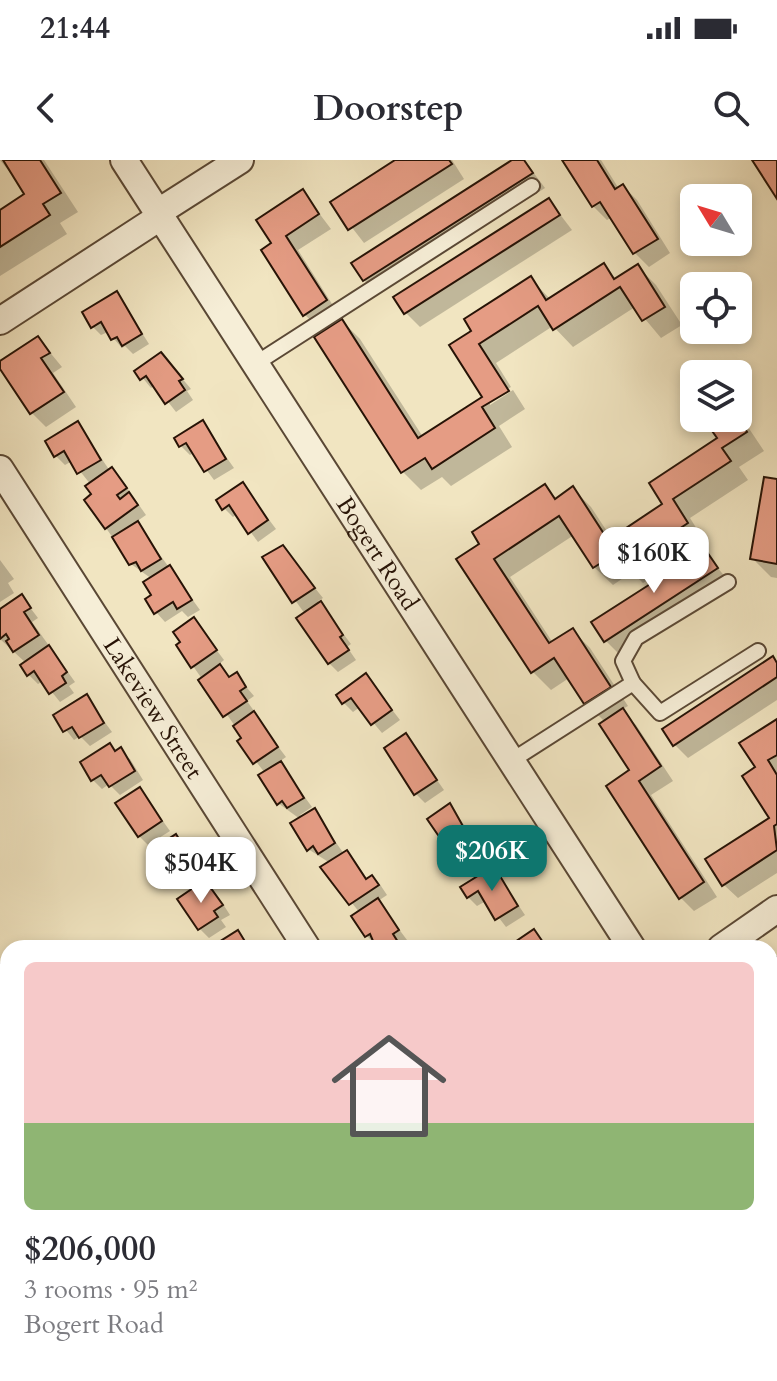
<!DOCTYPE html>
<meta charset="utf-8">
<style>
:root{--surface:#fff;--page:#f2f2f3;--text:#2b2b33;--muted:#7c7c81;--accent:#0f766e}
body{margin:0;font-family:Cardo,serif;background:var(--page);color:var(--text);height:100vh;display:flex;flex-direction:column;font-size:30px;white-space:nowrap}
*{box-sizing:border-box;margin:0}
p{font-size:26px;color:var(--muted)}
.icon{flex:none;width:44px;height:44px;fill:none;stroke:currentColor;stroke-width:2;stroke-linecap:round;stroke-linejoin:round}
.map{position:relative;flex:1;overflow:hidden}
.panel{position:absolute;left:0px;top:780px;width:778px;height:442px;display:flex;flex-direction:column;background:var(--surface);border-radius:24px 24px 0 0;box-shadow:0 4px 12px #0003}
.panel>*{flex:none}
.needle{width:52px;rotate:308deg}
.buttons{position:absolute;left:680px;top:24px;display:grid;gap:16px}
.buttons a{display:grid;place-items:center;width:72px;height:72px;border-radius:12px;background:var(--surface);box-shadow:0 4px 12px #0003;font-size:40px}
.price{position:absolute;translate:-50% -68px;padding:0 18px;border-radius:16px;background:#fff;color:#222;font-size:26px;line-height:52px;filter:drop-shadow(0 2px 4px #0008)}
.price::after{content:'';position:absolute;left:50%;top:48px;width:24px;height:18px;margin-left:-12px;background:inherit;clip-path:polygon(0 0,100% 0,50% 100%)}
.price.current{background:var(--accent);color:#fff}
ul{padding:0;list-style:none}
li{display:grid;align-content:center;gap:16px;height:424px;padding:0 24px}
li span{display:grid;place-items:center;height:248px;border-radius:12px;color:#555}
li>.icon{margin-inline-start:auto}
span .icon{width:144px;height:144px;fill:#fffc;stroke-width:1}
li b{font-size:34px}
.status{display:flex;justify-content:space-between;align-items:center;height:56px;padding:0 40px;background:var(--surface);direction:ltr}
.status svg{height:22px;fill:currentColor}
header{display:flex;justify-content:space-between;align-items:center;height:104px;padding:0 24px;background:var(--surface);font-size:36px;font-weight:700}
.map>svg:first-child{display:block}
</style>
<div class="status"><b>21:44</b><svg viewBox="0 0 49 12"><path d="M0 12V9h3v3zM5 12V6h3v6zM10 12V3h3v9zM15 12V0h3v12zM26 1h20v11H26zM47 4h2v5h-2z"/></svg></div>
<header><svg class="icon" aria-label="back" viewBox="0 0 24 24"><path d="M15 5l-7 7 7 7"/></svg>Doorstep<svg class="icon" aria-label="search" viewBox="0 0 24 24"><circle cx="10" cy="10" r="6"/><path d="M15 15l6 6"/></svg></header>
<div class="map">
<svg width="777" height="1221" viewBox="0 0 777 1221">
<rect width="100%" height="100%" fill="#f1e5c1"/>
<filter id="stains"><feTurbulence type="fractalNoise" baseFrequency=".0025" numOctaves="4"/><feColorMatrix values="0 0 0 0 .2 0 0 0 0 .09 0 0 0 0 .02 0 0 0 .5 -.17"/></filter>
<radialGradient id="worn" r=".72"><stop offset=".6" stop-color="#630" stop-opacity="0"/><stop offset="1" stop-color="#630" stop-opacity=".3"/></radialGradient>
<g fill="#0003">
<path d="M0,0H44L78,52L60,63L67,74L0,116V52L27,34Z"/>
<path d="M399,0H452L464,19L364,83L333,43Z"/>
<path d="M516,0H524L545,28L378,134L364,120Z"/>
<path d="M565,0H601L619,29L623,26L637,40L670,93L649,107L635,93L612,57L607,60L593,46Z"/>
<path d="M303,32L331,69L298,90L339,155L319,168L305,155L274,84Z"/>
<path d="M549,40L572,70L420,167L406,153L396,137Z"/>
<path d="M604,106L617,120L638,107L656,125L682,165L661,178L635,147L573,187L553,166L496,203L511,227L490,240V245L513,230L525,249L499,266L512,287L451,326L442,317L421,330L403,312L317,177L342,161L360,179L423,277L485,237L474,172L531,119L551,140Z"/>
<path d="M117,134L149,184L133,194L125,186L122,188L108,172L101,175L92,166Z"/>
<path d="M38,178L62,207L53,213L76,247L46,267L32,253L0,205Z"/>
<path d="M170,204L191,229L187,231L193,240L176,252L155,225L151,228L137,211Z"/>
<path d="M738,252L764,291L739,307L748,320L690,358L705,382L643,423L632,412L613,425L594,407L574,375L510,417L553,483L572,470L590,488L628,546L621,550L636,565L673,621L651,635L717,737L694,751L681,738L632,611L605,562L586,543L569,518L551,530L533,512L482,384L545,327L557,339L573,329L591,347L612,379L665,344L720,279L706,258H738Z"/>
<path d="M202,263L234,308L214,320L194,293L190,295L181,286Z"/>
<path d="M78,264L110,311L121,319L134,338L146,355L136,362L200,450L188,457L182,451L165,462L156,452L152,419L131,404L106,368L91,325L72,301L65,305L56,296Z"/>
<path d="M777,321V418L771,417L752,398Z"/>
<path d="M243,325L276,369L258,382L237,354L233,357L224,348Z"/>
<path d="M282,387L323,438L318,441L351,484L347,487L356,500L338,512L329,503L305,454L265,398Z"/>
<path d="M705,392L730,423L619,494L605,480Z"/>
<path d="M0,400L14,419L8,423L14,433L0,442Z"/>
<path d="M22,437L38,458L32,462L75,522L69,526L74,533L60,542L43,521L38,524L28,514L26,503L0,479V452Z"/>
<path d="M194,460L224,500L218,505L230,518L236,515L254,536L247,541L254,551L252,552L286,597L279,602L312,647L300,655L302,658L314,651L344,694L346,692L355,701L368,720L372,717L381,726L387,735L378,741L407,780L401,784L403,788H379L367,776L354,757L360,753L323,707L330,703L308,689L300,659L278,643L265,613L240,581L244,579L193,506Z"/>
<path d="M772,498L777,503V540L688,598L674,584Z"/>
<path d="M366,516L400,560L382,573L360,547L353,552L344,543Z"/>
<path d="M86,537L112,572L90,586L80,576L74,580L55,556Z"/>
<path d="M777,562V713L738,738L724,725L771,659L758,608Z"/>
<path d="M406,576L444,630L425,643L416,634Z"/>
<path d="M110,586L130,599L143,620L120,635L109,624L102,629L93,620Z"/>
<path d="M140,629L170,671L148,685L139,676Z"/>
<path d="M450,646L481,693L464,705L430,660Z"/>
<path d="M176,677L203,715L184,727L180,724L173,729L164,720L162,700Z"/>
<path d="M494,709L525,755L506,767L486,741L477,746L468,737Z"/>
<path d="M201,725L219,738L230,755L221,760L226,767L209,778L200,769Z"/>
<path d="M0,807L8,814L7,849L0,842Z"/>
<path d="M0,1012L8,1019V1040L0,1049Z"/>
<path d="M0,1118L3,1121L5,1149H0Z"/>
<path d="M343,1214H383L373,1221H348Z"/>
<path d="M686,1214H743L752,1221H694Z"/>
</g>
<g fill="#e59c84" stroke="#271306" stroke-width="2">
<path d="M3,0H40L61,33L43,44L50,55L0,87V50L24,34Z"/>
<path d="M395,0H449L452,4L348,70L330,42Z"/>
<path d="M512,0H524L533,13L363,121L351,103Z"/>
<path d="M562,0H597L615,29L623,24L658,79L633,94L600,42L592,47Z"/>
<path d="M752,0H777V39Z"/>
<path d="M303,29L319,54L286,76L327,140L303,156L261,90L271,83L256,60Z"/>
<path d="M549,38L560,55L404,154L393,137Z"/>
<path d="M604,103L614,119L638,104L665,147L642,161L620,127L553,170L538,146L479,184L509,231L482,247L495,268L432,309L425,298L401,313L314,177L342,159L418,278L482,237L449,185L471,171L464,159L531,116L546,140Z"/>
<path d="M117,131L142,174L122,186L117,177L111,180L101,162L91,168L82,152Z"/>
<path d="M38,176L50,193L41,198L64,232L30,254L0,209V201Z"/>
<path d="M161,192L183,219L179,221L185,230L165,244L146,216L140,220L134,211Z"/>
<path d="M703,258H738L747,272L722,288L731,301L673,339L688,363L623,406L615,394L593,408L559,356L494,399L549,483L573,468L611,527L584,544L554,498L531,513L456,399L479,384L472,372L545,324L555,339L573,326L608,380L662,344L649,323L717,278Z"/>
<path d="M203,260L226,299L204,312L186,283L179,287L174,278Z"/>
<path d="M78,261L101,300L77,314L64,291L54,297L45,281Z"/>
<path d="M112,307L127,328L117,335L120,339L129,332L138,345L105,369L84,340L91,334L85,326Z"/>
<path d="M764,317L777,319V404L750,399Z"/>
<path d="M243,322L268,360L248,374L229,345L222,350L216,340Z"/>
<path d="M138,361L161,399L141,411L136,402L129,405L112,377Z"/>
<path d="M283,385L315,428L292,443L262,397Z"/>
<path d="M705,389L718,408L604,482L591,462Z"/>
<path d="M170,405L192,440L177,449L173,442L154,454L145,439L151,435L143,422Z"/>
<path d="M22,434L31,448L24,452L39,475L13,492L6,481L9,479L6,474L0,479V449Z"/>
<path d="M321,441L343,475L340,477L349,490L328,504L296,458Z"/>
<path d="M194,457L217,490L191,508L176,485L180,482L173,472Z"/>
<path d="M49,485L67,512L62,516L66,523L49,534L34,511L27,516L20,505Z"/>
<path d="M773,496L777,503V517L673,586L662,569Z"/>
<path d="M220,504L229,517L237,512L246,527L240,531L247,541L223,557L198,520Z"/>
<path d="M366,513L392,550L371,565L351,538L342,544L336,535Z"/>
<path d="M87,534L104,563L79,578L72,567L63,572L53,555Z"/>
<path d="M623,548L661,606L639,621L704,722L679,739L606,626L629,610L599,564Z"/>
<path d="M254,551L278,587L253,604L237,581L241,578L233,566Z"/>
<path d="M777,559V595L768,600L777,615V664L774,666L777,690L722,726L705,699L769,658L742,616L755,607L739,583Z"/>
<path d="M406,573L437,620L414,635L384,588Z"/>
<path d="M110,583L115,591L121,587L135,611L109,627L101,615L91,621L80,602Z"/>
<path d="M281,601L304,638L287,648L282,641L277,645L258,615Z"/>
<path d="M140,627L162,661L138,677L115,643Z"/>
<path d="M450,643L473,684L453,697L427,659Z"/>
<path d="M315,648L335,683L318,694L313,686L307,691L290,663Z"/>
<path d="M176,674L195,705L173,720L171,716L162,721L151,704L160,699L153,689Z"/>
<path d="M347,690L366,719L372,715L379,725L349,745L320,707Z"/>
<path d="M494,706L518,746L495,760L478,731L467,738L460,727Z"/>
<path d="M202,722L206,730L210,727L223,745L214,751L218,757L198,770L177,739Z"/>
<path d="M378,738L399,770L393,774L398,782L389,788H376L370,774L365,777L351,756Z"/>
<path d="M534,769L547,788H510L509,786Z"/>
<path d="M238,770L249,788H212L211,787Z"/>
<path d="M777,797V871L770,860V801Z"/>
<path d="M0,804L8,812V829L0,837Z"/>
<path d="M770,1111L777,1116V1142L770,1136Z"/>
<path d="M260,1214H304L311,1221H254Z"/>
<path d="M716,1214H746L751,1218L749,1221H710Z"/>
</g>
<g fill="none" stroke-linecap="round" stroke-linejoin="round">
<defs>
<g id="lane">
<path d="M255,204L532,26"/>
<path d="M633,523L660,553L758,491"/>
<path d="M511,601L633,523L623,501L636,478L728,422"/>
</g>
<g id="street">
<path id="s1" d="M124,0L632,788"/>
<path d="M157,53L240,0"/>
<path d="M0,161L160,57"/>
<path id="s2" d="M0,309L307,788"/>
<path d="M721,788L777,749"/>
<path d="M0,923L8,931"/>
<path d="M770,986L777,994"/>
<path d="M0,1210L8,1208"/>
<path d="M191,1214L194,1221"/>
<path d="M604,1214L613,1221"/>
<path d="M479,1221L490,1214"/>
</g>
</defs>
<use href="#lane" stroke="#5a4835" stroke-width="18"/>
<use href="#street" stroke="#5a4835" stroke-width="30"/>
<use href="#lane" stroke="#f6eed7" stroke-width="14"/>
<use href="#street" stroke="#f6eed7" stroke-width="26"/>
</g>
<g text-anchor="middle" stroke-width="8" stroke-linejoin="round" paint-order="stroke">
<g font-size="24" fill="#271306" stroke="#f6eed7">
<text dy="8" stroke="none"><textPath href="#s1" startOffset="468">Bogert Road</textPath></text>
<text dy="8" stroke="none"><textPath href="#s2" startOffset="284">Lakeview Street</textPath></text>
</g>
</g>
<rect width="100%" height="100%" filter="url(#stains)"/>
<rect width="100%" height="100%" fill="url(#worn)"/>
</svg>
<div class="buttons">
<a><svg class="needle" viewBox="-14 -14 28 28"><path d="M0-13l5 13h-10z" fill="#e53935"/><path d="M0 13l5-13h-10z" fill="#7c7c81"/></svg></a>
<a><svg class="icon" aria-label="locate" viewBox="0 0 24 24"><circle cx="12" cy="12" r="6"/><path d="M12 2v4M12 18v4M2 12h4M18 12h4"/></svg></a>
<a><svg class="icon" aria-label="layers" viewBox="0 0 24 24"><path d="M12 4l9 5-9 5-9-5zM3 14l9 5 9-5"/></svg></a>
</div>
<b class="price" style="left:654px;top:435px">$160K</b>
<b class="price current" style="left:492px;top:733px">$206K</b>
<b class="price" style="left:201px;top:745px">$504K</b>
<section class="panel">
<ul>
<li><span style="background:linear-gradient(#f6c9c9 65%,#8fb573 0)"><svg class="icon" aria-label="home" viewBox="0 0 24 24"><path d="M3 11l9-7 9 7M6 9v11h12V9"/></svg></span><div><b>$206,000</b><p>3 rooms · 95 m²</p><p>Bogert Road</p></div></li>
</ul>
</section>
</div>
